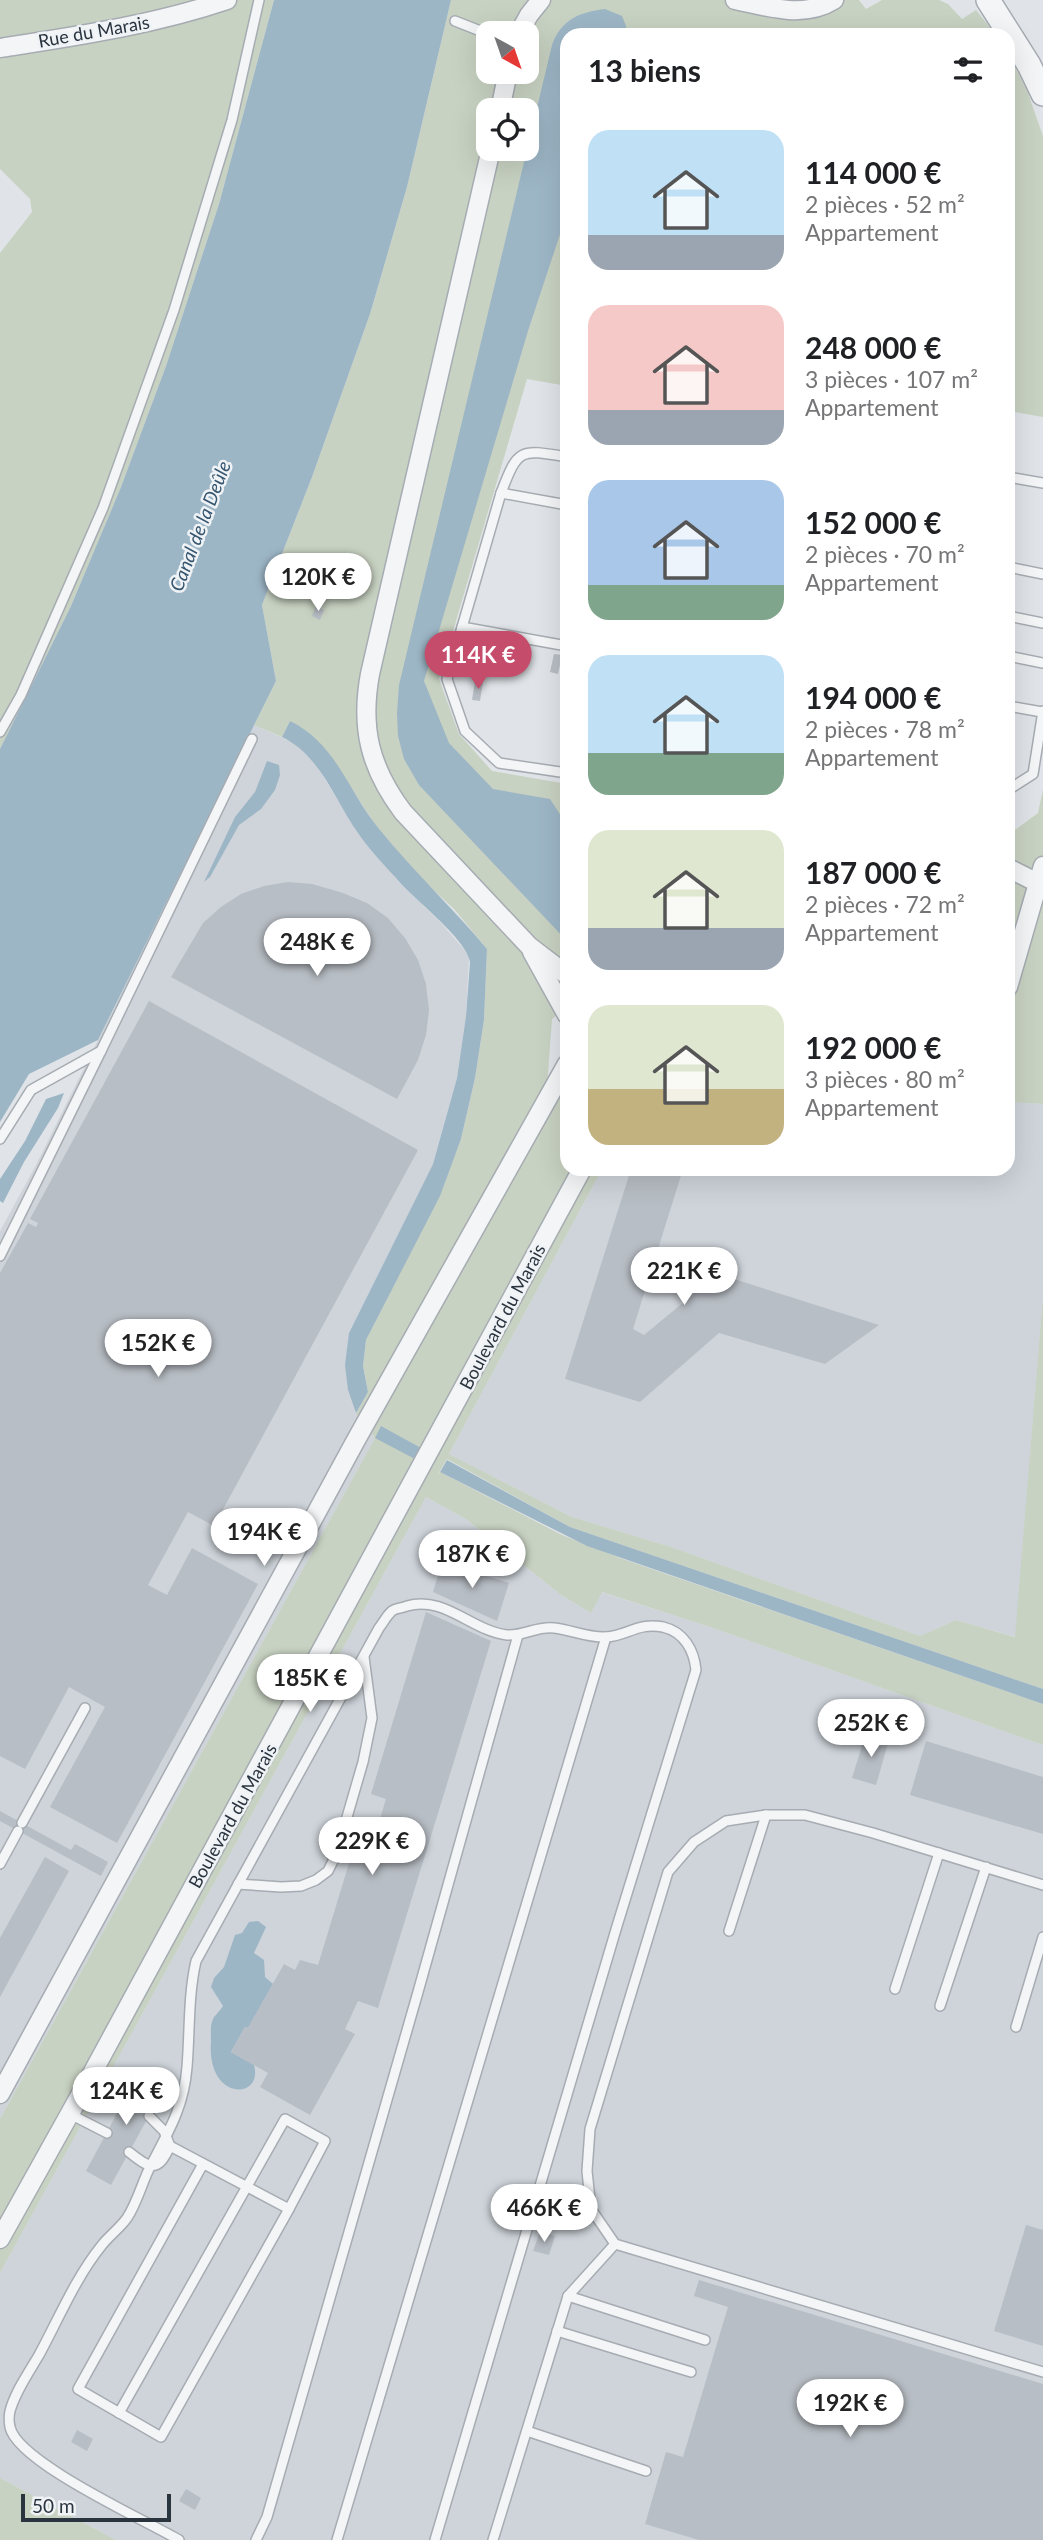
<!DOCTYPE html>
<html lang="fr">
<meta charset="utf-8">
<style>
:root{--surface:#fff;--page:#f2f2f2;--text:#202124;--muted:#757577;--accent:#c64c6c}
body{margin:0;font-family:Lato,sans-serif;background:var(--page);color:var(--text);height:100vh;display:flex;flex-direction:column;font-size:26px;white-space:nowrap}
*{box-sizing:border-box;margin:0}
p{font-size:23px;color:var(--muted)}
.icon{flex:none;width:38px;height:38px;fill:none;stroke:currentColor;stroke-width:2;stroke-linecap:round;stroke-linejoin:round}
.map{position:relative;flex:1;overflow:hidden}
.sheet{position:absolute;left:560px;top:28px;width:455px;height:1148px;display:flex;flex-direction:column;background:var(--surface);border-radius:21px;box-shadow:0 7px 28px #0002}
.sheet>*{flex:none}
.needle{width:46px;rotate:140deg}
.controls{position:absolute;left:476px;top:21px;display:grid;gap:14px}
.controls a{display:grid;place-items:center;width:63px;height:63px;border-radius:14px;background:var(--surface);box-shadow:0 7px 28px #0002;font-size:35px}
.scale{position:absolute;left:21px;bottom:18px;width:150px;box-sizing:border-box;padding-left:7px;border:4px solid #2a343f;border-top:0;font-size:19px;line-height:24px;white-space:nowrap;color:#2a343f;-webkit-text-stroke:5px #f0f3f6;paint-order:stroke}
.price{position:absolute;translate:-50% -60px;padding:0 16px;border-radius:24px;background:#fff;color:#222;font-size:23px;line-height:46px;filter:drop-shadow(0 2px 4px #0008)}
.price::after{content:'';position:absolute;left:50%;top:42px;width:21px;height:16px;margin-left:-10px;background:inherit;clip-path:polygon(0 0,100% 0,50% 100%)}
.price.selected{background:var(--accent);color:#fff}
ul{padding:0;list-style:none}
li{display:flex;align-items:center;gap:21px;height:175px;padding:0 28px}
li span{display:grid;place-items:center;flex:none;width:196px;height:140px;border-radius:21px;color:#555}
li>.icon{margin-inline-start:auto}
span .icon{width:84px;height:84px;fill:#fffc;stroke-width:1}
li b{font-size:30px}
h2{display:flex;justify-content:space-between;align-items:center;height:84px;padding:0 28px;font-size:30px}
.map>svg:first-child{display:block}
</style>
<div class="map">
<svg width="1043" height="2540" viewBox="0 0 1043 2540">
<rect width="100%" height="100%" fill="#e0e4e8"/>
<g fill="#ced4da">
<path d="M254,725L294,743L313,760L359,834L399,882L441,923L469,955L466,1016L457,1078L433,1164L349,1333L348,1390L356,1413L375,1438L0,2119V1231L36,1165Z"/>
<path d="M1008,1102L1043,1104V1295L1016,1637L956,1620L920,1636L671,1547L572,1517L449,1454L602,1169H1008Z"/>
<path d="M426,1497L466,1519L561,1595L591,1613L601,1592L716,1629L1043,1745V2540H116L0,2478V2273Z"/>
</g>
<g fill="#c8d2c2" fill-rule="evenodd">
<path d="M0,0H274L219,204L166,366L121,487L71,606L0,749V253L32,212L30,199L0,169Z"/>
<path d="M451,0H859L866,9L882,0H939L948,4L962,19L976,10L996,35H567V386L527,379L439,679L459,734L492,771L567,784V1007L552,1019L547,1087L567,1099V1169H602L449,1454L572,1517L671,1547L920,1636L956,1620L1015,1637L1043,1295V1689L570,1527L447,1459L438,1474L440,1472L562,1535L620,1558L1043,1704V1745L716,1629L602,1592L591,1613L561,1595L466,1519L426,1497L0,2273V2119L375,1438L356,1413L368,1392L363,1366L366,1340L439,1196L461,1139L475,1078L484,1020L487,949L454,909L414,872L374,823L352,789L290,721L282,737L254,725L276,681L262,605L312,477L370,314L407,187ZM488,33H527V72H488ZM488,110H527V149H488Z"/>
<path d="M1008,53L1028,93L1043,136V417L1008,411Z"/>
<path d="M1043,789V1104L1008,1102V835L1038,813Z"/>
<path d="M0,2478L116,2540H0Z"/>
</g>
<g fill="#9db6c6">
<path d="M274,0H451L407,187L370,314L312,477L262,605L276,681L98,1040L29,1074L0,1122V749L71,606L121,487L166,366L219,204Z"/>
<path d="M605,9L622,16L626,26V35H567V213L528,331L424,681L449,743L493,789L550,799L567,825V941L419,785L404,759L398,736L397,713L399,685L552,45C561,20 579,12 605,9Z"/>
<path d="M290,721C337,744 348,792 380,830C414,872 453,908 487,949L484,1020L475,1078L461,1139L440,1196L366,1340L363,1366L368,1392L356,1413L348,1390L345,1365L349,1333L433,1164L457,1078L466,1016L470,962C467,939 412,898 396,878C383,864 369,849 358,833C334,799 321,756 282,737Z"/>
<path d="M267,761L279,765L280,775L275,790L261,809L239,825L210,877L204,882L235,817L255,792Z"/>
<path d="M64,1093L58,1108L24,1162L3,1203L0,1201V1179L25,1141L46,1099Z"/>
<path d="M381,1426L421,1448L415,1459L375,1438Z"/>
<path d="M447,1460L570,1527L1043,1689V1704L587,1546L440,1472Z"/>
<path d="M258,1921L266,1927L254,1953L264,1960L265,1977L273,1984L248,2028L245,2027L231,2052L254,2065C264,2100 206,2102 211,2041C211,2034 210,2025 213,2019C215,2015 220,2011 223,2006L211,1987L214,1978L224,1967L235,1935L242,1933L249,1922Z"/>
</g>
<g fill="#b8bec5">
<path d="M316,606L324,610L320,620L312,616Z"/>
<path d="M554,654L562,655L558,674L550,672Z"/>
<path d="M475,681L483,682L480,701L472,700Z"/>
<path d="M288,882L312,884L343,893L367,903L388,918L405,938L418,960L426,984L429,1010L426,1035L418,1060L397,1099L171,977L203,923L221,907L241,894L264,886Z"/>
<path d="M149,1001L418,1150L214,1526L188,1512L148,1585L167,1595L192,1548L258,1584L117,1843L50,1807L105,1707L69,1687L25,1769L0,1756V1273L28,1223L36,1227L38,1223L30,1219Z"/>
<path d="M631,1169H683L633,1329L644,1335L718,1274L879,1325L825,1364L719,1333L640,1402L565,1379Z"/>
<path d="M442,1562L509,1583L497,1621L433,1592Z"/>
<path d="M426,1612L491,1641L378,2008L358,2001L345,2029L355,2034L310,2115L260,2087L268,2073L231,2052L245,2027L248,2028L284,1964L295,1970L300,1960L318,1965L357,1837L373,1842L386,1799L371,1794Z"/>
<path d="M866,1733L889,1740L876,1785L852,1778Z"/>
<path d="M926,1741L1043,1777V1834L910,1795Z"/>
<path d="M0,1811L71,1850L75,1844L108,1862L101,1876L0,1821Z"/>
<path d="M45,1857L69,1871L0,1997V1938Z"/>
<path d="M141,2069L167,2083L111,2185L86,2171Z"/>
<path d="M1026,2225L1043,2230V2346L994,2331Z"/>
<path d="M540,2232L555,2236L549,2255L533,2251Z"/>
<path d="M699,2280L1043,2384V2540H699L645,2524L666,2452L683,2457L728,2307L694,2296Z"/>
<path d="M77,2430L93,2439L87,2451L71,2442Z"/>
<path d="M186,2489L201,2498L195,2510L179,2501Z"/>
</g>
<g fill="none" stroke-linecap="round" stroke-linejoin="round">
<defs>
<g id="service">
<path d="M455,21L488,34"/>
<path d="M567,457C520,449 518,448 501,493L567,505"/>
<path d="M1008,477L1043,483"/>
<path d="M501,493L447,679L465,731L499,763L567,773"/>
<path d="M1008,567L1043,574"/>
<path d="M1008,616L1043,623"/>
<path d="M462,627L567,646"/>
<path d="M1008,656L1043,663"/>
<path d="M1008,706L1042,712"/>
<path d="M0,732L21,695L103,508L174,310L232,120L259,0"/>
<path d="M1008,790L1033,774L1043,711"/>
<path d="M0,1139L31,1090L101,1051L252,739"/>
<path d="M0,1256L101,1051"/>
<path d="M22,1823L85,1708"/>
<path d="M0,1864L18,1831"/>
<path d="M238,1884L281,1887L301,1886L316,1880L328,1871L336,1855L363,1762L372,1718L364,1657"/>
<path d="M729,1931L766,1815H805L873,1833L1043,1885"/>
<path d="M895,1989L939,1853"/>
<path d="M940,2006L986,1867"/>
<path d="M1016,2027L1043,1937"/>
<path d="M88,2081L124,2101"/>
<path d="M70,2114L107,2133"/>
<path d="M149,2116L164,2131L170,2146L289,2209L161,2437L78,2389L203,2164"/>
<path d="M129,2152C150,2169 158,2173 170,2146"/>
<path d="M615,2244L591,2209L587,2171L590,2129L668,1872L694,1842L726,1821L766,1815"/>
<path d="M568,2296L705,2340"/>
<path d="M557,2331L691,2372"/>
<path d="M119,2413L285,2119L325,2141L289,2209"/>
<path d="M527,2431L646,2471"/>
<path d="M179,2540C145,2520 17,2462 10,2427C9,2423 9,2415 10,2411C15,2392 29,2372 39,2355C59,2318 76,2277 102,2245C110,2235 120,2228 127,2218C138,2201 142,2182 151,2165C169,2131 184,2106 187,2067C190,2031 188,1996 196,1961L379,1628C383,1623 387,1615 392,1611C395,1608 403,1608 407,1606C444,1595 472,1631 507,1635C524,1636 537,1626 554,1628C572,1630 588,1638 606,1637C627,1636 638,1622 663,1627C684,1632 694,1650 696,1670L617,1926L435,2540"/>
<path d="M256,2540L267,2517L418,1992L518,1635"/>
<path d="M337,2540L606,1637"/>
<path d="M493,2540L568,2296L615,2244L1043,2372"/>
</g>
<g id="minor">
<path d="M735,0C768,7 804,19 834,0"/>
<path d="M519,33L529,15L541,0"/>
<path d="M0,48C77,36 153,25 227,0"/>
<path d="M500,110L508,72"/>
<path d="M491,149L370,674C360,728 370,768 403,812L529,946L567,975"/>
<path d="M1008,868L1038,883"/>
<path d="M532,952L567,1015"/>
<path d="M1008,987L1043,866"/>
<path d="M0,2094L356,1440L567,1064"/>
<path d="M0,2239L88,2081L582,1169"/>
</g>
<path id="tertiary" d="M988,0L1029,65L1043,94"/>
</defs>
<use href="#service" stroke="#a6acb2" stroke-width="12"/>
<use href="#minor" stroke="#a6acb2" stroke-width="21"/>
<use href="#tertiary" stroke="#a6acb2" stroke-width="26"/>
<use href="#service" stroke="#f3f5f7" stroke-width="9"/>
<use href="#minor" stroke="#f3f5f7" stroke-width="18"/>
<use href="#tertiary" stroke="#f3f5f7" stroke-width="23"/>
</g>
<g text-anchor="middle" stroke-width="5" stroke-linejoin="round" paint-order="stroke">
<g font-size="18" fill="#2a343f" stroke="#f0f3f6">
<text transform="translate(94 32) rotate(-10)" y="6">Rue du Marais</text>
<text transform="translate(503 1317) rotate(-62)" y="6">Boulevard du Marais</text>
<text transform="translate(233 1816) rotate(-61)" y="6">Boulevard du Marais</text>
</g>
<g font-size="19" font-style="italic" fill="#365670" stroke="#f0f3f6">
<text transform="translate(200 526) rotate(-69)" y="7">Canal de la Deûle</text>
</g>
</g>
</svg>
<div class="controls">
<a><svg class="needle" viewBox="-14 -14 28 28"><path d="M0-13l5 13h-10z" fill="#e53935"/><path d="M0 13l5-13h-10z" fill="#757577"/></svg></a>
<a><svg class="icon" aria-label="locate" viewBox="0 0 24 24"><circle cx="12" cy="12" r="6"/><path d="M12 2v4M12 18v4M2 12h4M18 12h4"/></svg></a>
</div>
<div class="scale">50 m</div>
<b class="price" style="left:318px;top:613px">120K €</b>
<b class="price selected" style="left:478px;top:691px">114K €</b>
<b class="price" style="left:317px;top:978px">248K €</b>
<b class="price" style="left:684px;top:1307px">221K €</b>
<b class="price" style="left:158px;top:1379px">152K €</b>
<b class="price" style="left:264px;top:1568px">194K €</b>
<b class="price" style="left:472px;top:1590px">187K €</b>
<b class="price" style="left:310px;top:1714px">185K €</b>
<b class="price" style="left:871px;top:1759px">252K €</b>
<b class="price" style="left:372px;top:1877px">229K €</b>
<b class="price" style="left:126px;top:2127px">124K €</b>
<b class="price" style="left:544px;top:2244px">466K €</b>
<b class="price" style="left:850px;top:2439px">192K €</b>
<section class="sheet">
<h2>13 biens<svg class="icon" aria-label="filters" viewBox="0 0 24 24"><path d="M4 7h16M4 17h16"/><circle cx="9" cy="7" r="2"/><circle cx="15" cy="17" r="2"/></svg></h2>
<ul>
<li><span style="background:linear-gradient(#bfe0f5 75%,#9aa5b1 0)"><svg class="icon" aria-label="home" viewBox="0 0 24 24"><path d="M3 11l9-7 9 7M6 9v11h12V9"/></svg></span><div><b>114 000 €</b><p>2 pièces · 52 m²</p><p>Appartement</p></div></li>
<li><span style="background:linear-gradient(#f6c9c9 75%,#9aa5b1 0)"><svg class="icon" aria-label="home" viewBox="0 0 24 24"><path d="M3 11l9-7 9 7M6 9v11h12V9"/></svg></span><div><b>248 000 €</b><p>3 pièces · 107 m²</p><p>Appartement</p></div></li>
<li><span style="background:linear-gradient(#a9c7e8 75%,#7fa58c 0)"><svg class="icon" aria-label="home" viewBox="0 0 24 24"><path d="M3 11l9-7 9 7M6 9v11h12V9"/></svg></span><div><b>152 000 €</b><p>2 pièces · 70 m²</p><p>Appartement</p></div></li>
<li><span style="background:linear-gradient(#bfe0f5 70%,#7fa58c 0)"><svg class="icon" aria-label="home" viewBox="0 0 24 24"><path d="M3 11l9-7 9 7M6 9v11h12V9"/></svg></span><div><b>194 000 €</b><p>2 pièces · 78 m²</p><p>Appartement</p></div></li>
<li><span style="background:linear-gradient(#dfe7d0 70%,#9aa5b1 0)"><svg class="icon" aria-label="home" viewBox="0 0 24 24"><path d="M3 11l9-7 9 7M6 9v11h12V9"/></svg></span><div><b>187 000 €</b><p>2 pièces · 72 m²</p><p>Appartement</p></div></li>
<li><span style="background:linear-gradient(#dfe7d0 60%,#c2b280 0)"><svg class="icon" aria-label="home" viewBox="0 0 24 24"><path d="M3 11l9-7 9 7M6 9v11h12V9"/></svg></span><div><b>192 000 €</b><p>3 pièces · 80 m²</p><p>Appartement</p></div></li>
</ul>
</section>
</div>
